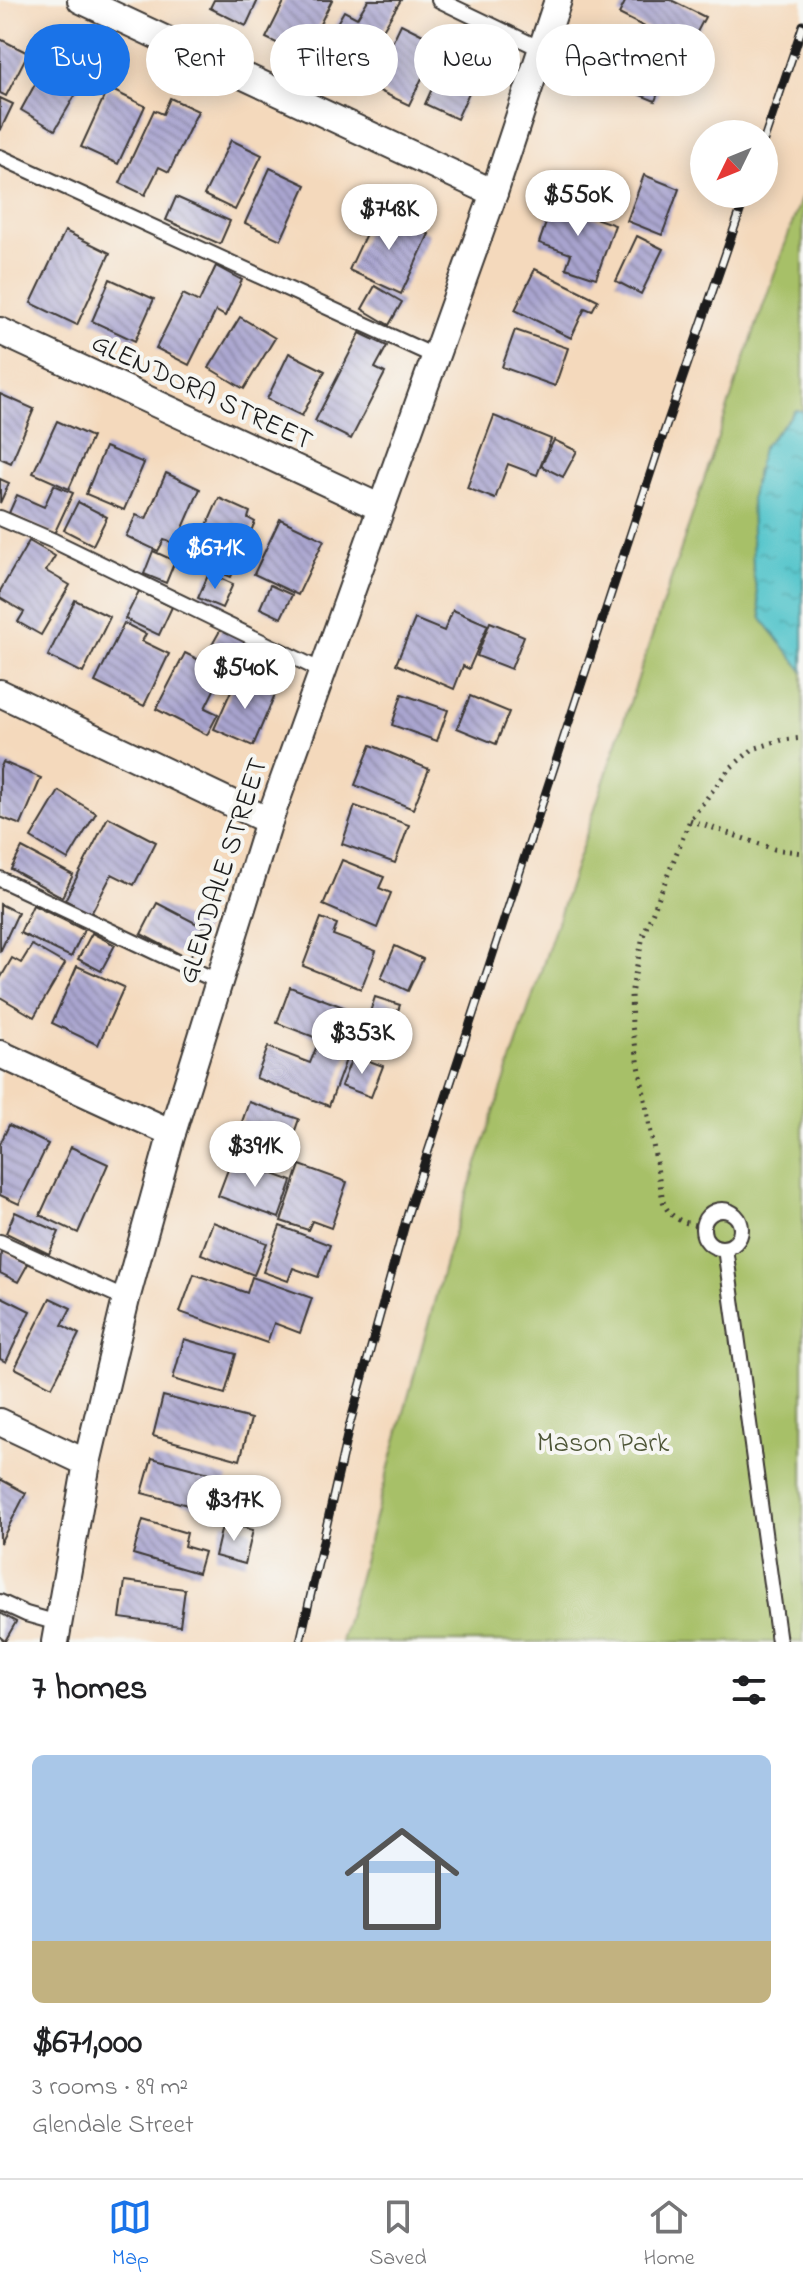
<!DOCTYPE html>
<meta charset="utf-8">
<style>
:root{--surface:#fff;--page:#f6f6f6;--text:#202124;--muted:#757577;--line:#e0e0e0;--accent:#1a73e8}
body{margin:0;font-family:"Indie Flower",sans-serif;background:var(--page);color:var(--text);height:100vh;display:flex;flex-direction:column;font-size:30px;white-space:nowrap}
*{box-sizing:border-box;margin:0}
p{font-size:26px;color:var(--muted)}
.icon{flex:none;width:44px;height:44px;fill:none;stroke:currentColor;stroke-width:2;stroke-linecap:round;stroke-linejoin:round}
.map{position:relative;height:1642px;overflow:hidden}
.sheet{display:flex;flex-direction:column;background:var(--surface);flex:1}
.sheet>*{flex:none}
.hud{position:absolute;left:24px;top:24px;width:756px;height:72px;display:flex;gap:16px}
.needle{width:52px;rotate:227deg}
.buttons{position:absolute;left:690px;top:120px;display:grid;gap:16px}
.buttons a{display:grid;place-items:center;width:88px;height:88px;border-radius:50%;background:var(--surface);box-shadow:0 4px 20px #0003;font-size:40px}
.price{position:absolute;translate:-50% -68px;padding:0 18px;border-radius:28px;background:#fff;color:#222;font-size:26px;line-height:52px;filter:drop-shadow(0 2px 4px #0008)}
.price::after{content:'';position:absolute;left:50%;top:48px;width:24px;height:18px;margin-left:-12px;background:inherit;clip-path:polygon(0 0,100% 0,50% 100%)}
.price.on{background:var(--accent);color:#fff}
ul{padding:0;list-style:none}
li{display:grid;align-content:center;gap:16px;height:424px;padding:0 32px}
li span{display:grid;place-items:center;height:248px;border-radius:12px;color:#555}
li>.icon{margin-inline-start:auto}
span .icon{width:144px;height:144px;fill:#fffc;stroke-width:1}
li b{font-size:34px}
h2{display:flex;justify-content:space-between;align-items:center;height:96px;padding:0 32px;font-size:34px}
.pill{padding:0 28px;border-radius:36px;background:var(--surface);box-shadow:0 4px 20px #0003;font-size:28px;line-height:72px}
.pill.on{background:var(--accent);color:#fff}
.tab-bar{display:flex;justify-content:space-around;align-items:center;height:112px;border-top:2px solid var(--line);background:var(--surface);font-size:22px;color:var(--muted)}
.tab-bar a{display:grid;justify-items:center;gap:4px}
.tab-bar .on{color:var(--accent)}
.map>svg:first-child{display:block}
</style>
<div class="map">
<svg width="803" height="1642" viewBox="0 0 803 1642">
<defs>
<pattern id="water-ripples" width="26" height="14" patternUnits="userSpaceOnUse" patternTransform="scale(2)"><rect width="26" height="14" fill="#58c6cc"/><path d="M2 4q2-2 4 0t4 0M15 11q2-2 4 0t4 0" fill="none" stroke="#4caaaf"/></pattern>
<pattern id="building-back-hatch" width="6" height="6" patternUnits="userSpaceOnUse" patternTransform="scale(2)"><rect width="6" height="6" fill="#a9a4cf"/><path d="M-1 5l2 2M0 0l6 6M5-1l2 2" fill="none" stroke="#8985a7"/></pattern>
</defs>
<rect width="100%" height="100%" fill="#f6f6f2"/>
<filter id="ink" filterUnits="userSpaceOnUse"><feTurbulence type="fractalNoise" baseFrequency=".0125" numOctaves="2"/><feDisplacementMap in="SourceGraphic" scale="16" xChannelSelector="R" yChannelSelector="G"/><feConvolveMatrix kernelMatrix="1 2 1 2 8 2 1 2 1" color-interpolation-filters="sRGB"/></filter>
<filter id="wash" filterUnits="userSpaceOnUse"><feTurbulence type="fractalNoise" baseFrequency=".006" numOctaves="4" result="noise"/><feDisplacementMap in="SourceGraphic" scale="32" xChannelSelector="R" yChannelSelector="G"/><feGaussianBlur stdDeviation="1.8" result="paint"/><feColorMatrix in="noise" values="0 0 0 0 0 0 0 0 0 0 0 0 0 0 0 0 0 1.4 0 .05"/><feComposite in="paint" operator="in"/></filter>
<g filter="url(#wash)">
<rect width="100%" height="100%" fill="#f4d9bc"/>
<path fill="#a7c067" stroke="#626e42" stroke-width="2" d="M803,193V1642H341L449,1248L735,386Z"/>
<path fill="url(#water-ripples)" stroke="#3a7174" stroke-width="2" d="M796,410L803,411V671L762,619L753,572L751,496L762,448Z"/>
<g id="blocks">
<g fill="url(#building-back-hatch)">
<path d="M214,0H258L246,26L210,8Z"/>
<path d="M285,0H332L304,56L266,38Z"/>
<path d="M368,0H401L351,82L315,61L344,11L357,18Z"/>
<path d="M626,0H671L705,17L688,49L619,14Z"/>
<path d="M401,24L439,43L409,105L371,87Z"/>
<path d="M455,38L487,53L457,119L425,104Z"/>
<path d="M0,39L28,53L6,96L0,93Z"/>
<path d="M610,42L669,65L655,101L596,77Z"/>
<path d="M51,55L87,75L55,130L21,110Z"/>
<path d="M108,88L145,106L118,164L81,147Z"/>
<path d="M0,98L13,104L0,131Z"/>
<path d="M170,98L198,111L169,172L159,167L145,195L120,183L154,110L163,114Z"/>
<path d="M231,140L262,155L235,210L204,195Z"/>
<path d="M270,168L306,185L281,240L245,223Z"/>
<path d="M644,175L679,189L662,235L627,221Z"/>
<path d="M176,197L230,221L220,244L166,220Z"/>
<path d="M553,203L615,225L596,278L566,268L571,254L539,243Z"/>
<path d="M377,210L429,234L401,294L349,270Z"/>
<path d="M65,231L110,253L77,325L31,303Z"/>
<path d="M637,236L663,249L641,294L616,281Z"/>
<path d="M216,266L242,280L225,316L216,311L189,365L156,348L183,294L199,302Z"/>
<path d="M535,269L598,300L592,311L585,308L571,338L515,310Z"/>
<path d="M110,279L154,299L135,341L92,321Z"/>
<path d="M375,286L402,302L389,325L362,309Z"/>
<path d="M240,317L275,338L244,389L209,368Z"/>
<path d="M515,330L568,348L555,386L502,367Z"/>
<path d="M360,333L387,346L375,368L385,373L351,439L315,421Z"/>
<path d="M289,353L325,371L302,416L267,399Z"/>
<path d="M0,394L34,409L11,463L0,458Z"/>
<path d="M494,416L551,439L537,475L508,464L495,499L467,488Z"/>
<path d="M57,421L92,437L69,489L33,473Z"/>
<path d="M554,440L577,451L563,477L541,466Z"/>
<path d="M105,447L144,463L124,510L86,494Z"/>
<path d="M166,473L200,489L176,544L164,540L158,551L126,536L136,515L146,519Z"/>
<path d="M0,479L9,483L0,503Z"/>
<path d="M54,485L73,493L54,534L9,513L17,495L44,507Z"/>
<path d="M219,498L250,512L248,518L255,522L231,577L205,566L209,556L196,550Z"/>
<path d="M78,502L107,517L93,545L64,530Z"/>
<path d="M280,519L324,540L298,595L254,574Z"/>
<path d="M29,541L55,556L46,571L70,585L41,635L18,622L24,612L0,598V591Z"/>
<path d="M153,551L175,561L166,583L144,574Z"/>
<path d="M209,573L233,584L222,608L198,598Z"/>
<path d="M270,585L292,595L281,618L260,608Z"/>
<path d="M139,591L172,607L159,635L125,619Z"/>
<path d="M75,600L110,617L83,673L48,656Z"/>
<path d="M453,610L488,625L469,669L463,666L454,689L396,664L415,619L444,631Z"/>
<path d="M490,622L524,636L511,669L477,656Z"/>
<path d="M124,623L146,634L142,641L169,654L144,706L95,682Z"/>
<path d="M222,627L251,643L237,668L208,652Z"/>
<path d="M185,653L223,672L205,708L218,714L207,735L156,709Z"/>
<path d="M238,675L276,692L253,746L214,729Z"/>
<path d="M402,694L448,710L437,741L392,725Z"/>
<path d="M470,696L509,712L496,744L457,728Z"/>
<path d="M371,745L429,769L413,809L355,785Z"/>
<path d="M3,762L41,778L21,825L0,817V769Z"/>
<path d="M59,791L96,813L68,860L31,838Z"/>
<path d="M355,806L409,825L395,863L342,844Z"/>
<path d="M108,817L156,842L134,885L112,874L91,914L65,900Z"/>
<path d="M22,848L73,875L62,897L11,869Z"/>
<path d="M342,860L384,877L379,888L391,893L377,928L323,905Z"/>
<path d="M157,903L205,928L189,959L141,934Z"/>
<path d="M0,904L18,913L0,952Z"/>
<path d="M33,905L84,930L71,957L20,933Z"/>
<path d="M321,918L337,924L333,935L376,951L361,989L303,966Z"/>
<path d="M92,933L115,945L101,971L78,959Z"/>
<path d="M32,945L65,964L34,1017L0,997V979L12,958L21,963Z"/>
<path d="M395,946L423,959L408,991L381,978Z"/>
<path d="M77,966L124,987L98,1045L52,1023Z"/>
<path d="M290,987L357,1012L343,1048L277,1023Z"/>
<path d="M375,997L400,1005L391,1032L366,1024Z"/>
<path d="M318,1043L348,1054L329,1106L256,1078L268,1047L310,1063Z"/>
<path d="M353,1055L383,1066L371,1097L341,1086Z"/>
<path d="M249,1102L299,1119L287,1153L237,1136Z"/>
<path d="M9,1125L48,1144L19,1204L0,1195V1144Z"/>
<path d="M71,1147L108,1164L78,1233L40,1215Z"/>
<path d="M232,1159L292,1181L279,1218L218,1196Z"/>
<path d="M300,1165L347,1182L331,1228L312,1221L308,1230L281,1221Z"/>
<path d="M15,1212L59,1232L49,1254L6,1233Z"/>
<path d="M213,1222L267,1243L254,1275L201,1254Z"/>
<path d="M280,1226L330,1245L318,1277L293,1268L288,1281L263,1272Z"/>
<path d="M1,1250L28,1264L18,1282L0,1273Z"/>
<path d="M194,1274L247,1293L252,1277L312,1298L300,1333L274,1323L267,1343L180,1312Z"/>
<path d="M0,1296L30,1311L6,1362L0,1359Z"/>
<path d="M50,1298L71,1308L62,1325L79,1334L52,1387L15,1368Z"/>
<path d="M184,1339L236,1354L225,1394L173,1379Z"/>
<path d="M163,1396L251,1419L240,1460L153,1436Z"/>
<path d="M152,1458L228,1478L218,1513L142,1493Z"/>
<path d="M0,1479L26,1493L0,1543Z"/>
<path d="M143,1520L187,1533L184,1546L204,1552L198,1573L133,1554Z"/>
<path d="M223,1522L253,1530L245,1564L215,1556Z"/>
<path d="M125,1581L185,1589L180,1626L120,1618Z"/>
<path d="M0,1613L16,1622L5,1641L0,1637Z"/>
</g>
</g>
</g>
<g filter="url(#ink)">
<use href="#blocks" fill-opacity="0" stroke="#3c3834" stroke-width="2"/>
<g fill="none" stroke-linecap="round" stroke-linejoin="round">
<defs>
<g id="service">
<path d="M439,0L541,49"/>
<path d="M0,157L434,356"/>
<path d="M0,518L54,541L322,671"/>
<path d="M0,879L219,982"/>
<circle cx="722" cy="1229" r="19"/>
<path d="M0,1242L126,1299"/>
<path d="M725,1248L779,1642"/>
<path d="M0,1602L26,1614L58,1623"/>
</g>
<g id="minor">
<path d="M81,0L494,193"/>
<path d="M0,331L379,507"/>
<path d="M0,693L269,821"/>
<path d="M0,1054L172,1133"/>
<path d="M0,1422L87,1463"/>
<path d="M55,1642L87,1463L126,1299L172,1133L269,821L494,193L558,0"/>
</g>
</defs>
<use href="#service" stroke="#3c3834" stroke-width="18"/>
<use href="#minor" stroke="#3c3834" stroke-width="30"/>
<g stroke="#3c3834" stroke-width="5" stroke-dasharray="2 6" stroke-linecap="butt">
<path d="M690,820L774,849L803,853"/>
<path d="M703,1226C685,1224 669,1219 663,1201L632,1026L631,994L643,936L690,820L729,769L753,749L782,740L803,738"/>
</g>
<use href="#service" stroke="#fff" stroke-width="14"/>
<use href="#minor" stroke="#fff" stroke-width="26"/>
<defs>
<g id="rail">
<path d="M764,140L803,25"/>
<path d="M300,1642L349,1427L408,1213L660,444L746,194"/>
</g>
</defs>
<use href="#rail" stroke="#1c1c1c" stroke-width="9"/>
<use href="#rail" stroke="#f6f6f2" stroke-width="6" stroke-dasharray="18" stroke-linecap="butt"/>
</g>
</g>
<g text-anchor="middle" stroke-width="8" stroke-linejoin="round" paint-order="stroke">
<g font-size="28" fill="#1c1c1c" stroke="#f6f6f2">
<text transform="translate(203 390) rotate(25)" y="10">GLENDORA STREET</text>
<text transform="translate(221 870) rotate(-72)" y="10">GLENDALE STREET</text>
</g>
<g font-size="28" fill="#4d5536" stroke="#f6f6f2">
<text x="603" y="1451">Mason Park</text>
</g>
</g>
</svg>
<div class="buttons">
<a><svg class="needle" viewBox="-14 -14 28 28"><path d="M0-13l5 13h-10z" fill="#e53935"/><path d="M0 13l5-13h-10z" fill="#757577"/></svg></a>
</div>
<b class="price" style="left:578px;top:238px">$550K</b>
<b class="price" style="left:389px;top:252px">$748K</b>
<b class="price on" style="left:215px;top:591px">$671K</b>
<b class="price" style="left:245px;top:711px">$540K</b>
<b class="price" style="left:362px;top:1076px">$353K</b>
<b class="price" style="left:255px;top:1189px">$391K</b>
<b class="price" style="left:234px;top:1543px">$317K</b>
<div class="hud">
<a class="pill on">Buy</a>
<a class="pill">Rent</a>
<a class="pill">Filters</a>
<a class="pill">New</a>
<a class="pill">Apartment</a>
</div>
</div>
<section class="sheet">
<h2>7 homes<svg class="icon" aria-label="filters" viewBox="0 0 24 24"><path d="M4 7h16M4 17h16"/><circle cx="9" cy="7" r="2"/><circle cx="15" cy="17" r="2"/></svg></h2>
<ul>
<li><span style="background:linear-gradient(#a9c7e8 75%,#c2b280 0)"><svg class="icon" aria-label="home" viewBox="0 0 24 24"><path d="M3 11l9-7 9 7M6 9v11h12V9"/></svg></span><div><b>$671,000</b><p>3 rooms · 89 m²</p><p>Glendale Street</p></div></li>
</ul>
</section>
<nav class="tab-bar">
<a class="on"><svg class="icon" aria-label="map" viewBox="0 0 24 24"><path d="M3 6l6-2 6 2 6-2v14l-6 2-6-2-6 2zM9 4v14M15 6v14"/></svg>Map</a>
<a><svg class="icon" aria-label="saved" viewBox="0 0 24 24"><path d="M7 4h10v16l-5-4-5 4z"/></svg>Saved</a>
<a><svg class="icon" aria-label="home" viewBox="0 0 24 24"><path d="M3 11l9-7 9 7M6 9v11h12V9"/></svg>Home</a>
</nav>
